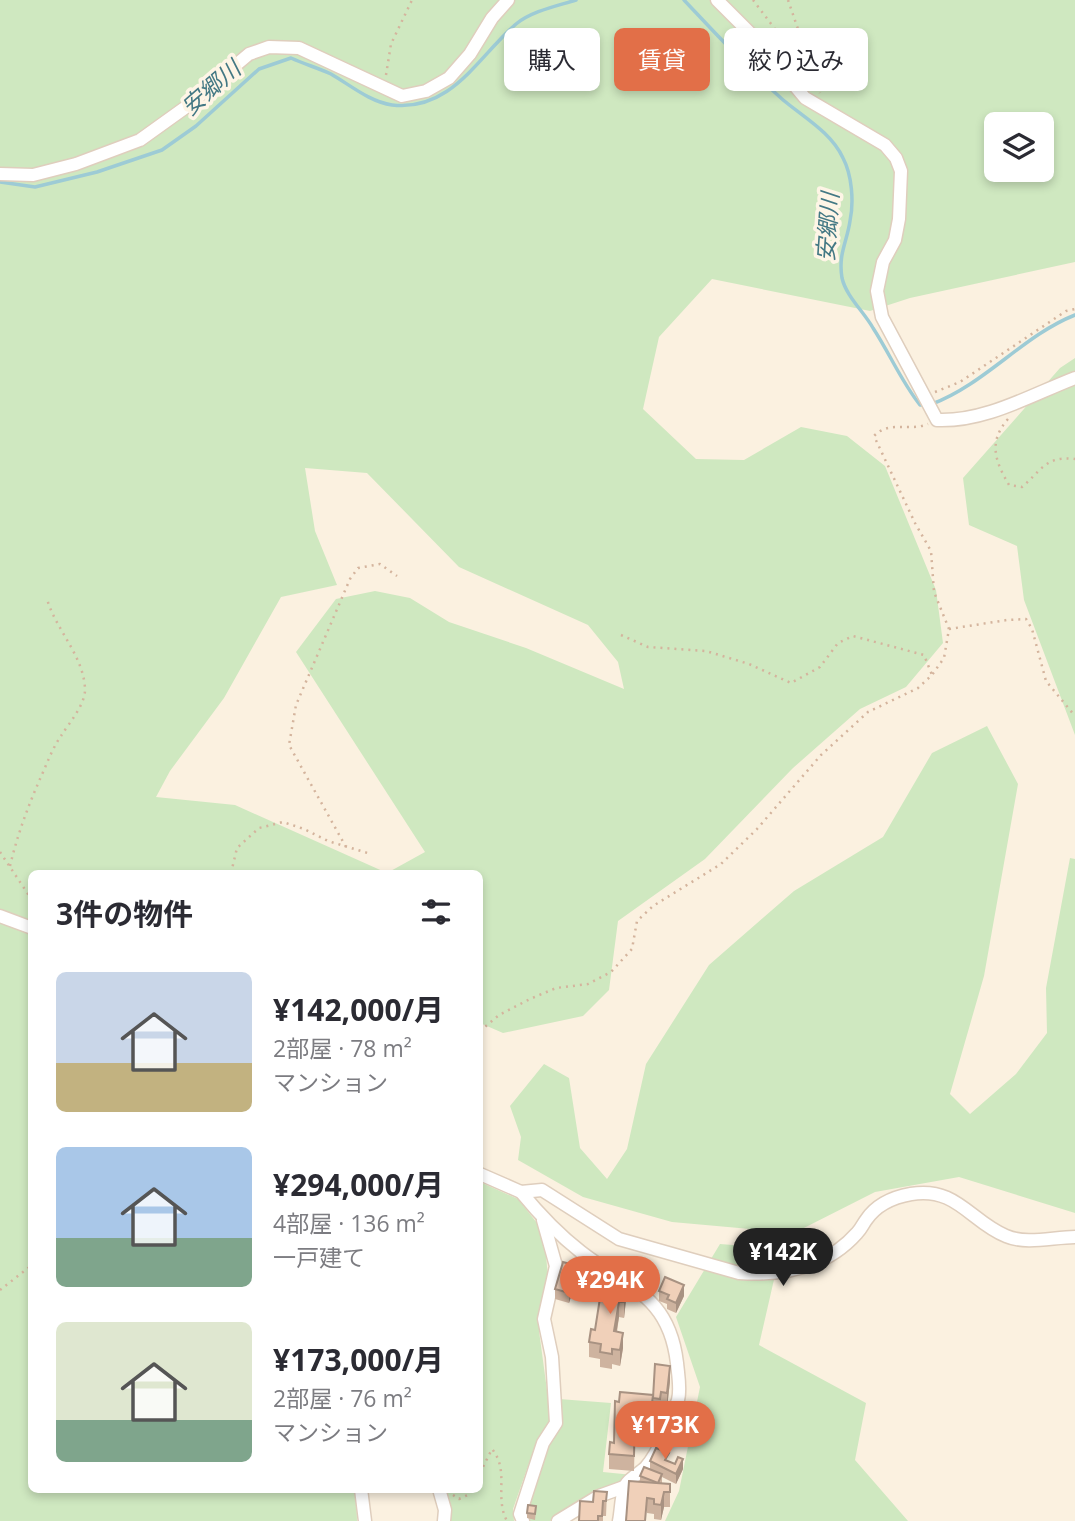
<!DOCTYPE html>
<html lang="ja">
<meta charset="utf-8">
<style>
:root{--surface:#fff;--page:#f7f7f7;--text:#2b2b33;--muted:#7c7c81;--accent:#e26f48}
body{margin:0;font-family:"Open Sans","Noto Sans JP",sans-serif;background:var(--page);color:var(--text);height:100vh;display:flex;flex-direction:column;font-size:26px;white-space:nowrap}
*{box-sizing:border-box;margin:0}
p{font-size:23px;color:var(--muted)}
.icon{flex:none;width:38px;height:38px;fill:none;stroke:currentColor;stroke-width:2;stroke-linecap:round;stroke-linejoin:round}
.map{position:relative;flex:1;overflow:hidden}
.side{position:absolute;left:28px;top:870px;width:455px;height:623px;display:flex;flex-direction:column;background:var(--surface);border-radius:10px;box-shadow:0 4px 10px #0003}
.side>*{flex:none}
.hud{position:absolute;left:504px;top:28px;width:466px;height:63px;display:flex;gap:14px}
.controls{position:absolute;left:984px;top:112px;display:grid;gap:14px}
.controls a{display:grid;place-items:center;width:70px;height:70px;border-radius:10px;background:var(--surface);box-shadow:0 4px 10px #0003;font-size:35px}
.price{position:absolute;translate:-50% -60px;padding:0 16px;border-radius:24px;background:var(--accent);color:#fff;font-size:23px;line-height:46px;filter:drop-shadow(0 2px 4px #0008)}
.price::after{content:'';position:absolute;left:50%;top:42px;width:21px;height:16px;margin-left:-10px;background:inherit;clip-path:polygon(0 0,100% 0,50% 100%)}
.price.on{background:#222;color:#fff}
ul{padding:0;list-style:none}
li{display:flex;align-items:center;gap:21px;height:175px;padding:0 28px}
li span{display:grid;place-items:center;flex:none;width:196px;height:140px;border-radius:10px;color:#555}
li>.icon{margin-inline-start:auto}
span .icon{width:84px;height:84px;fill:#fffc;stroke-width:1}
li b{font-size:30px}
h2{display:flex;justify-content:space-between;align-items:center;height:84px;padding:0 28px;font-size:30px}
.chip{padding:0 24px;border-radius:10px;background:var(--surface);box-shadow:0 4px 10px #0003;font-size:24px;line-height:63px}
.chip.on{background:var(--accent);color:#fff}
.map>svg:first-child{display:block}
</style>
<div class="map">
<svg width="1075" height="1521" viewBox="0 0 1075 1521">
<rect width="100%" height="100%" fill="#fbf1e0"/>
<g fill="#cfe8c0" fill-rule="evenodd">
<path d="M0,0H1075V262L910,298L870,311L712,279L659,337L643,409L696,459L744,460L801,427L847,436L885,466L936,590L943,643L906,687L860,709L793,768L705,859L618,921L609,990L583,1016L503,1033L480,1023V873H32V1489H356L357,1521H0ZM996,124H1041V170H996ZM305,468L367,473L459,567L588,625L618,662L624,689L526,648L449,622L410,598L375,591L336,599L296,652L425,852L387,873L235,805L156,797L170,771L224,698L281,597L337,585L315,531Z"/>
<path d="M1075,358V735L1024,600L1017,546L969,525L963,478L1060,368Z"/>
<path d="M987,726L1018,784L984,976L950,1094L970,1114L1016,1074L1047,1033L1046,988L1070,858L1075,859V1213L959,1177L875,1192L794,1233L672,1222L583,1197L518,1160L521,1137L510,1106L544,1064L569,1078L580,1148L607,1179L627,1149L646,1064L709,965L794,891L883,837L932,753Z"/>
<path d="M480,1182L518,1199L537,1223L546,1255L548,1277L541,1304L539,1331L551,1420L535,1446L513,1509L514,1521H449L440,1489H480Z"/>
<path d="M720,1244L781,1249L759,1345L866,1403L855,1460L908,1521H665L679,1491L700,1387L676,1317Z"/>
<path d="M559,1399L611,1403L603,1472L633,1475L550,1521H524L523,1508Z"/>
</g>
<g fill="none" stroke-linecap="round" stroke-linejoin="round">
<g stroke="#9dcbd5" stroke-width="3.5">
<path d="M684,0C716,34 747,68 782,99C803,117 831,132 843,158C852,175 854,202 850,221C847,242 838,254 842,278C846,296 864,312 873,328C890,354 901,381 920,405H924"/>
<path d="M0,182L35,187L97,172L162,150L196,126L259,69L291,58C304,64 318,68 331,74C350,85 370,102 392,105C451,112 478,57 516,24C532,11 557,6 576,0"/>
<path d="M932,404C985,384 1024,335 1075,315"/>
</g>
<defs>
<g id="street">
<path d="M717,0L753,36L805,98L885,145L896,158L901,171L899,219L895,240L883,262L877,291L882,317L937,420C985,422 1031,395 1075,378"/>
<path d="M0,174L33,175L76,164L140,140L186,107L249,54L269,47L299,48L402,96L426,91L449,78L470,54L492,18L508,0"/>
<path d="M0,916L32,928"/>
<path d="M480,1174L521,1192L542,1190L619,1239L739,1273C783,1276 827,1267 857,1233C861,1229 863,1224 866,1220C876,1205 894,1197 911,1194C956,1186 971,1222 1006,1236C1027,1245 1053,1237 1075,1237"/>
<path d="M521,1192C539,1214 558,1234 581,1252C627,1288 669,1294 677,1363C678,1374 681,1389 678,1400C672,1419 659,1452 646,1467C639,1474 626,1480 624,1489C621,1499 621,1511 619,1521"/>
<path d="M361,1489L365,1521"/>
<path d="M439,1489L445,1510L444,1521"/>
<path d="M523,1521L520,1514L543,1443L556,1423L552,1357L544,1319L556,1266L543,1220"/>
<path d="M558,1521L599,1496L624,1487"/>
</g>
</defs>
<use href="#street" stroke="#dfcebd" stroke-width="15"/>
<g stroke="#d4b49d" stroke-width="2.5" stroke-dasharray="2 5" stroke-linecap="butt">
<path d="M753,0L775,29L795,65"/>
<path d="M788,0L820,93"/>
<path d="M386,75L391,44L412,0"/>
<path d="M935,392L960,382L1066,311L1075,309"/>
<path d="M1008,419C988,442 995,461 1009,485L1022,487C1041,471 1046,455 1075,459"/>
<path d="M949,629L1007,620L1026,619L1032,629L1046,681L1075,716"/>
<path d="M621,635L648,647L706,651L749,664L791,683L820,667L838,643L853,636L924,655L932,675"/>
<path d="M346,847L289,745L296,705L350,579L358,568L380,564L397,576"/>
<path d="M0,852L32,900"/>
<path d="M10,866C18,832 30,801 44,770C49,758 54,746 61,736C69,723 86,704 85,688C83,655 56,630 47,599"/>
<path d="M231,873L237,848L259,828L283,822L304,829L328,841L371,854"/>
<path d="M480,1031L499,1015L530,999L556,988L588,984L611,972L632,949L637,921L653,906L721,864L757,829L821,755L868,712L918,688L932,675L944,658L949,629L934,592L931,551L915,523L874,436C889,420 909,432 928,424"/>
<path d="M0,1290L32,1265"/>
<path d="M480,1473L492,1449C510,1471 494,1497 507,1521"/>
<path d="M453,1495L459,1499L470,1494L472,1489"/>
</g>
<use href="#street" stroke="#fff" stroke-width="12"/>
</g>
<g fill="#ceb39f">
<path d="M577,1277L569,1303L555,1299V1289Z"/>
<path d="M631,1277V1292L629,1301L626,1300L624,1318L619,1317L617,1332L623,1348L620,1366L612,1364V1369L600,1367V1359L589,1357V1342L595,1330L603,1298L613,1286V1283Z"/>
<path d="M641,1280L654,1281L651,1289L641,1285Z"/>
<path d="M659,1291L684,1296L676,1313L667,1309V1304L659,1301Z"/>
<path d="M670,1381L667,1408L661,1407L660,1414L653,1413V1398Z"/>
<path d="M653,1395L652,1418L644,1417L643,1431H635L634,1471L609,1469V1454L614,1443L619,1402Z"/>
<path d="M650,1461H669L683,1469L676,1484L662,1477V1484H670V1507H664L661,1520L654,1519V1514L647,1513L640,1482V1476L650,1469Z"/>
<path d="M281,1489H299L298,1493Z"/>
<path d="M311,1489H323L321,1493Z"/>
<path d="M607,1492L606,1516H603V1521H579L593,1502Z"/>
<path d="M536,1511L535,1520L527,1518V1513Z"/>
</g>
<g fill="#a89282">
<path d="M577,1266V1277L569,1303V1293Z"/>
<path d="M631,1277V1292L629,1301V1286Z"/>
<path d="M626,1285V1300L624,1318V1302Z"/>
<path d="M684,1285V1296L676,1313V1303Z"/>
<path d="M619,1302V1317L614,1346V1331Z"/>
<path d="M623,1333V1348L620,1366V1350Z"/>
<path d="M670,1366V1381L667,1408V1393Z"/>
<path d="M683,1459V1469L676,1484V1474Z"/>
<path d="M664,1492V1507L661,1520V1505Z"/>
</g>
<g fill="#f0d0b9" stroke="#a89282" stroke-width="2">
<path d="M563,1262L577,1266L569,1293L555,1289Z"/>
<path d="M644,1272L654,1276L651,1284L641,1280Z"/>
<path d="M614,1274L631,1277L629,1286L626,1285L624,1302H619L614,1331L623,1333L620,1350L612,1349V1354L600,1352L601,1344L589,1342L591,1329L595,1330L600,1298H603L605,1285L617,1287L618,1284L613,1283Z"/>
<path d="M665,1277L684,1285L676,1303L667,1299L669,1295L659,1291Z"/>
<path d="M655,1364L670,1366L667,1393L661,1392L660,1399L653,1398Z"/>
<path d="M620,1392L653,1395L652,1403L644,1402L643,1416H635L634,1456L609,1454L610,1442L614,1443L615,1401L619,1402Z"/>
<path d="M656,1448L669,1453L665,1460L675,1464L678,1457L683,1459L676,1474L650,1461Z"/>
<path d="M644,1467L662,1474L658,1483L640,1476Z"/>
<path d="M629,1481L670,1484V1492H664L661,1505L654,1504V1499L647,1498L645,1521H626Z"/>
<path d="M594,1491L607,1492L606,1501H603L602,1516H598V1521H579L580,1501L593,1502Z"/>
<path d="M528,1505L536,1506L535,1514L527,1513Z"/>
</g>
<g text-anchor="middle" stroke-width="7" stroke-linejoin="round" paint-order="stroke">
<g font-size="23" font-style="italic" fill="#437884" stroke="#fef5e6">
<text transform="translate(211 88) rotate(-41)" y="8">安郷川</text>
<text transform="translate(828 227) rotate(-86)" y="8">安郷川</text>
</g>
</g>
</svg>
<div class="controls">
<a><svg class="icon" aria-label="layers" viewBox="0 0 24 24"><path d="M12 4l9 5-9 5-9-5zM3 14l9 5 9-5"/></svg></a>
</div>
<b class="price on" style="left:783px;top:1288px">¥142K</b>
<b class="price" style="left:610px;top:1316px">¥294K</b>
<b class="price" style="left:665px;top:1461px">¥173K</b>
<div class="hud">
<a class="chip">購入</a>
<a class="chip on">賃貸</a>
<a class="chip">絞り込み</a>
</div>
<section class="side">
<h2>3件の物件<svg class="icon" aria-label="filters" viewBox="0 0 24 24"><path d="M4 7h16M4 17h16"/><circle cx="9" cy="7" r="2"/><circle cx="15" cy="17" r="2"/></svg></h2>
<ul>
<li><span style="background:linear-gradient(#c9d6e8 65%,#c2b280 0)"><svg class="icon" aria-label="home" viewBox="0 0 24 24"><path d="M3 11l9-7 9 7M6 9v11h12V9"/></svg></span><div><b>¥142,000/月</b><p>2部屋 · 78 m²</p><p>マンション</p></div></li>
<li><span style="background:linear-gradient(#a9c7e8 65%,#7fa58c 0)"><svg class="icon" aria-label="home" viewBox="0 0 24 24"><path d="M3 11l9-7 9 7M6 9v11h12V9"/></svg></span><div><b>¥294,000/月</b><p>4部屋 · 136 m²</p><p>一戸建て</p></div></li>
<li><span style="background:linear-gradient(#dfe7d0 70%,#7fa58c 0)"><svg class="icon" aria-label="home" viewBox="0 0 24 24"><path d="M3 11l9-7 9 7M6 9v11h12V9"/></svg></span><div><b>¥173,000/月</b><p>2部屋 · 76 m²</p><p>マンション</p></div></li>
</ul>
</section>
</div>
